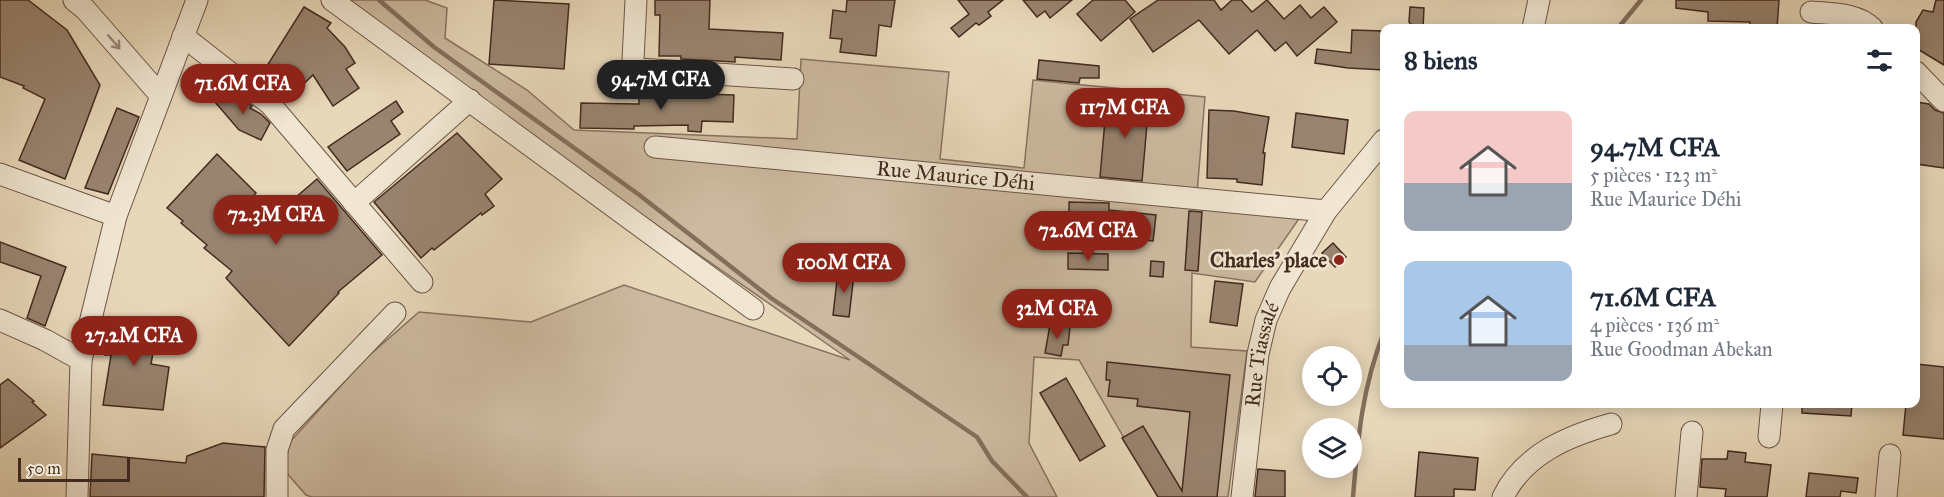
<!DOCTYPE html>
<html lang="fr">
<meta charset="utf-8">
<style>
:root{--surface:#fff;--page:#f2f2f3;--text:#1f2937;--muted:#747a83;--accent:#8f2418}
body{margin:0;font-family:"IM FELL Great Primer",serif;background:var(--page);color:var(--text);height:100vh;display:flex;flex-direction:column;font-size:22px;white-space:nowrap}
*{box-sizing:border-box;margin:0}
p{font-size:20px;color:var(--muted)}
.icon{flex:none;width:33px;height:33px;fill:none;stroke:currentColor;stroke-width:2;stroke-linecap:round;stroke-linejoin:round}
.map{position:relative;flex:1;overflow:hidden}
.panel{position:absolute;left:1380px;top:24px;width:540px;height:384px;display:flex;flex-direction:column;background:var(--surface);border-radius:12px;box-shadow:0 3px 15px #0003}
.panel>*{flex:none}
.fabs{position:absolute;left:1302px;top:346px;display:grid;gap:12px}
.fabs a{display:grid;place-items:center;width:60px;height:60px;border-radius:50%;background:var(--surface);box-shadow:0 3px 15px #0003;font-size:30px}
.scale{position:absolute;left:18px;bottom:15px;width:112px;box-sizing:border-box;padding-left:6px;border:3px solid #432a1f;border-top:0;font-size:16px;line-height:21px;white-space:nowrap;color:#432a1f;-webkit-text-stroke:4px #f0e6d2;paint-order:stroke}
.price{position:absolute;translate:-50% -51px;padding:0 14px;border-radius:21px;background:var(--accent);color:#fff;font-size:20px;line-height:39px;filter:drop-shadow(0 2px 3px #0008)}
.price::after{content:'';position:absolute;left:50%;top:36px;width:18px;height:14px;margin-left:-9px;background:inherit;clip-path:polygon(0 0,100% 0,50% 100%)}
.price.on{background:#222;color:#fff}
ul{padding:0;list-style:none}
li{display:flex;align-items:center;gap:18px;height:150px;padding:0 24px}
li span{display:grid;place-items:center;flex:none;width:168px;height:120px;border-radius:12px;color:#555}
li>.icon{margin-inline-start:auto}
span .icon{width:72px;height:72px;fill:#fffc;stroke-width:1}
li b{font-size:26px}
h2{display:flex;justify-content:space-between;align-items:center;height:72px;padding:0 24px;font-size:26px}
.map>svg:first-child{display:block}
</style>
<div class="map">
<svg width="1944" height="497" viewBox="0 0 1944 497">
<rect width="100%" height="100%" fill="#e8d8ba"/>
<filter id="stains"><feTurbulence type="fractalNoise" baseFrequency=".00333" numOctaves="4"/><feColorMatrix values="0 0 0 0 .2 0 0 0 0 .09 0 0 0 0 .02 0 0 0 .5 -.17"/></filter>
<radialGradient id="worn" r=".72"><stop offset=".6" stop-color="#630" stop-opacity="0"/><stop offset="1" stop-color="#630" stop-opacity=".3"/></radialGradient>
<path fill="#ccbaa0" stroke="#887260" stroke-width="1.5" d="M334,0H425L447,8L445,38L527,90L574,130L797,139L801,59L949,72L940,159L1024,168L1033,80L1205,97L1197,193L1312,200L1255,282L1192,273L1191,347L1247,351L1228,497H1158L1079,360L1034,357L1029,443L1057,497H312L306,495L285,471L289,443L365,359L419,312L531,322L624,285L850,360Z"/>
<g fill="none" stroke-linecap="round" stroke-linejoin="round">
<g stroke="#846f5c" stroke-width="4.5">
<path d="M379,0L434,47L638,194L771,298L977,437L992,461L1027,497"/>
<path d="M1618,28L1641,0"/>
<path d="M1353,497C1358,437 1362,388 1384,332"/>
</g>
</g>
<g fill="#998470" stroke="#432a1f" stroke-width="1.5">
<path d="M0,0H28L67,30L100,85L65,179L19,160L45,99L23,88L24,86L0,77Z"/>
<path d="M494,0L569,4L564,69L489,64Z"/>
<path d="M655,0H710L709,29L783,33L781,60L735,57V62L681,59V56H659L660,15H655Z"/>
<path d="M847,0H895L891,27L879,25L876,56L840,52L842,39L830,38L833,10L846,12Z"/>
<path d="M958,0H1003L988,12L991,16L979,25L976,23L959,37L951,28L969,14Z"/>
<path d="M1023,0H1072L1050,18L1045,11L1037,17Z"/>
<path d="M1093,0H1125L1135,12L1101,41L1077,14Z"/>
<path d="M1158,0H1214L1221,10L1232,0H1241L1252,12L1267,0L1284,19L1300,5L1311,18L1324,7L1337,22L1297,56L1286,42L1275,51L1257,30L1229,54L1199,20L1153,52L1130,19Z"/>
<path d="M1676,0H1779L1777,28H1749L1750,22L1708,21V12L1676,8Z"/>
<path d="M1936,0H1944V65L1916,48V22L1923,10L1933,12Z"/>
<path d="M304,7L331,23L327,28L345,47L355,63L346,69L359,88L333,106L313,75L289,98L277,85L283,80L265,69Z"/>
<path d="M1410,7L1424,8L1423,28H1414L1409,22Z"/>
<path d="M1352,30L1384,31V70L1348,68L1315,63L1317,49L1351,53Z"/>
<path d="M1039,60L1099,66V78H1080L1079,83L1037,79Z"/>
<path d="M689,85L703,86V94L734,95L733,122L702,121L701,132L688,131V125L634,126V129L580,128L581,103L639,104V96H649V92L689,93Z"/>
<path d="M229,88L252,106L250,108L261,114L270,123L261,140L239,130L215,102Z"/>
<path d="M1107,98L1149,101L1142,181L1100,177Z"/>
<path d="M396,101L403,112L391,121L400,134L347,171L328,147Z"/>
<path d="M1916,102L1929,104L1935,110L1944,113V168L1916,164Z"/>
<path d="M117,108L139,117L108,194L85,188Z"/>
<path d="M1209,110L1234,111L1269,117L1263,153H1265L1262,185L1237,182V179L1207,178Z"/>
<path d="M1296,113L1348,120L1344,154L1292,147Z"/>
<path d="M457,133L502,179L485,194L494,206L482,215L481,213L434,250L432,248L421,258L374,202Z"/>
<path d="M217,154L256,193L254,195L274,216L317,179L382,255L338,292L339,293L289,346L226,278L232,271L204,248L207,245L181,223L183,221L167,208Z"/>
<path d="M1069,202L1109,203V210L1156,215L1153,241L1097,235L1098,218L1069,217Z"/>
<path d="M1189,211L1202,212L1198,271L1185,270Z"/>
<path d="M0,242L66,267L45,326L27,318L41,276L0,262Z"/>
<path d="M1333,243L1346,257L1335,267L1322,253Z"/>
<path d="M1068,253L1108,254V270L1068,269Z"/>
<path d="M1151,261L1164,262L1163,277L1150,276Z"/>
<path d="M838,272L854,274L849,317L833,315Z"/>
<path d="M1215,281L1243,284L1237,326L1210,322Z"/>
<path d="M111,320L158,324L151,364L169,367L163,410L103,405L111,355H105Z"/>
<path d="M1050,325L1070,327L1068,345H1063L1061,356L1045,353Z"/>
<path d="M1107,362L1230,375L1217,497H1158L1122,438L1143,426L1182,491L1190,412L1137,406L1138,399L1108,396L1110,380H1106Z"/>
<path d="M1916,364L1944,367V439L1903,435L1906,404H1916Z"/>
<path d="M1066,378L1105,446L1080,461L1040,393Z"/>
<path d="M8,379L34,401L32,402L46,415L0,448V385Z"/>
<path d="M1802,404H1852L1851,416L1802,413Z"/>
<path d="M223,443L265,447L264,497H90L92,454L185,463L186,462L187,456Z"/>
<path d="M1728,451L1746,453L1745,462L1771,465L1767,497H1725L1726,489L1700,487L1702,459H1727Z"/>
<path d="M1419,452L1478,458L1475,490L1454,489V497H1415Z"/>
<path d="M1258,469L1285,471V497H1255Z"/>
<path d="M1809,473L1858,478L1856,493L1841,491L1840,497H1806Z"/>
</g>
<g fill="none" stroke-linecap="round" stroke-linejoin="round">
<defs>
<g id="minor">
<path d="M74,0L85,9L161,96"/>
<path d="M332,0L753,309"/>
<path d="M636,0L633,60L634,67L638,69L793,79"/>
<path d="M1811,12C1832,14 1857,13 1872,28"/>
<path d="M1533,28L1539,0"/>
<path d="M183,36L270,104L422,282"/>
<path d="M1916,72L1944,101"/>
<path id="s1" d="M655,147L1326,211"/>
<path d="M0,174L116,216"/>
<path d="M354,203L470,100"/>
<path d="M0,320L45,340L81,360"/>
<path d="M1769,437L1772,404"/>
<path d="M77,497L81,360L116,216L197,0"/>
<path d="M277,497V450L284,429L395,313"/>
<path id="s2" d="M1242,497L1258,354L1266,320L1280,288L1326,211L1384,140"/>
<path d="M1503,497C1524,454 1568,436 1611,424"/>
<path d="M1686,497L1692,432"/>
<path d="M1886,497L1890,455"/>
</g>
</defs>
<use href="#minor" stroke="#6c5646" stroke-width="23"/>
<use href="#minor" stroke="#f0e6d2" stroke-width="21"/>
</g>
<defs><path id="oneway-shaft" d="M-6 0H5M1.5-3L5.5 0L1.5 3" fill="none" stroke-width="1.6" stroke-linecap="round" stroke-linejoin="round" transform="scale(1.5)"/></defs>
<use stroke="#9a8878" href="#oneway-shaft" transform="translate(114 42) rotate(49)"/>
<circle fill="#8f2418" stroke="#f0e6d2" stroke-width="2" cx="1339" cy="260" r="6"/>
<g text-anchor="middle" stroke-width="5" stroke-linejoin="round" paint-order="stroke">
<g font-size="21" fill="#432a1f" stroke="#f0e6d2">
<text dy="7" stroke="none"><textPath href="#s1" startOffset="302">Rue Maurice Déhi</textPath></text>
<text dy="7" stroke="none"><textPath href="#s2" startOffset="144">Rue Tiassalé</textPath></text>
</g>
<g font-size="21" font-weight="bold" fill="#432a1f" stroke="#f0e6d2" text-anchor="end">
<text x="1327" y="267">Charles' place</text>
</g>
</g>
<rect width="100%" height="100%" filter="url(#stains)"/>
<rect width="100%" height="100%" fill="url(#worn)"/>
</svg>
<div class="fabs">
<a><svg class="icon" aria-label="locate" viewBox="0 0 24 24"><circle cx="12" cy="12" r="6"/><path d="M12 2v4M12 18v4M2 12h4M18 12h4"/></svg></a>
<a><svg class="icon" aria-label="layers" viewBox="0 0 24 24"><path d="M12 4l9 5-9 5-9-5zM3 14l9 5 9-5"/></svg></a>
</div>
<div class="scale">50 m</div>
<b class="price on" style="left:661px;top:111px">94.7M CFA</b>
<b class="price" style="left:243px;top:115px">71.6M CFA</b>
<b class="price" style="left:1125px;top:139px">117M CFA</b>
<b class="price" style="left:276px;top:246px">72.3M CFA</b>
<b class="price" style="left:1088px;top:262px">72.6M CFA</b>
<b class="price" style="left:844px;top:294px">100M CFA</b>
<b class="price" style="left:1057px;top:340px">32M CFA</b>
<b class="price" style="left:134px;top:367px">27.2M CFA</b>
<section class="panel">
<h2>8 biens<svg class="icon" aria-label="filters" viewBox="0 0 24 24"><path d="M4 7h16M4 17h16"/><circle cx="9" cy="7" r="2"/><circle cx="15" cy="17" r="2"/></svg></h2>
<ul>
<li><span style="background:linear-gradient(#f6c9c9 60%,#9aa5b1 0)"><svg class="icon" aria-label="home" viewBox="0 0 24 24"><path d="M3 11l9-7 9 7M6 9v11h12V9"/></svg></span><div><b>94.7M CFA</b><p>5 pièces · 123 m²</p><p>Rue Maurice Déhi</p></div></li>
<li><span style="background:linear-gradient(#a9c7e8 70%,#9aa5b1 0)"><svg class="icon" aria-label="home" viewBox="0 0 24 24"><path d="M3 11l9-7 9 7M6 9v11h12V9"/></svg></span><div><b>71.6M CFA</b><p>4 pièces · 136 m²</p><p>Rue Goodman Abekan</p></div></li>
</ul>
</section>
</div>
